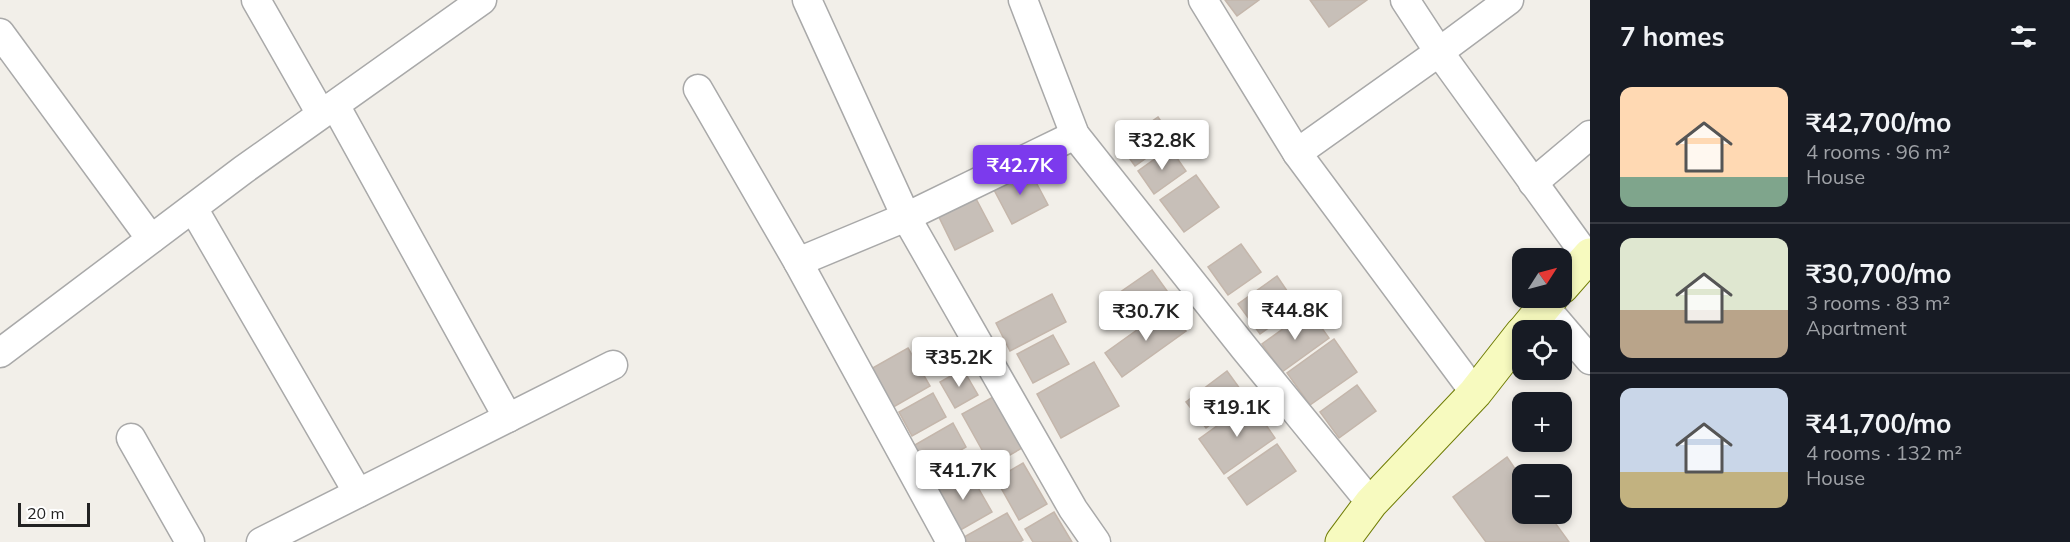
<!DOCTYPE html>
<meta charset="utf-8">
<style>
:root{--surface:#171b24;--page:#20242c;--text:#f1f3f6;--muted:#9ea1a6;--line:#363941;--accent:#7c3aed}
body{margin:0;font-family:Mulish,sans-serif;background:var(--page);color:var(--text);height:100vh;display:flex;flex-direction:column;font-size:22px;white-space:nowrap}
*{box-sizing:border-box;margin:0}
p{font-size:20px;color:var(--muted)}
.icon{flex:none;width:33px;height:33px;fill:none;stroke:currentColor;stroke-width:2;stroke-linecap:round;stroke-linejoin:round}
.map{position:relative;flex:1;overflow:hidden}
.side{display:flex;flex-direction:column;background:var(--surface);width:480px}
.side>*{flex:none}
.needle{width:39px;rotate:54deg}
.buttons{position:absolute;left:1512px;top:248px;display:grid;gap:12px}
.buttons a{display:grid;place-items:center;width:60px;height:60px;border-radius:12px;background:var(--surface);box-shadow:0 3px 9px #0003;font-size:30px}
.scale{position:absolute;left:18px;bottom:15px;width:72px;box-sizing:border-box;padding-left:6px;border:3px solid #222;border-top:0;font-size:16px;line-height:21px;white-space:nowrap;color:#222;-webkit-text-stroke:4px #fff;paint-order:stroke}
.price{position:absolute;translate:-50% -51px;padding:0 14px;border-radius:6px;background:#fff;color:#222;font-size:20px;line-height:39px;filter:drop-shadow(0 2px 3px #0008)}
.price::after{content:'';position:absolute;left:50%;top:36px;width:18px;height:14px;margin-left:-9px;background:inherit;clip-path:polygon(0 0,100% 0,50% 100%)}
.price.on{background:var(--accent);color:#fff}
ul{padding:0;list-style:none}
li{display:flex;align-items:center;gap:18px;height:150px;padding:0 30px}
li+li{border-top:2px solid var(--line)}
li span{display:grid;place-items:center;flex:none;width:168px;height:120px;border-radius:12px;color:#555}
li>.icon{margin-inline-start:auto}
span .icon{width:72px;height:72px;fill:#fffc;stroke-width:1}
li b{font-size:26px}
h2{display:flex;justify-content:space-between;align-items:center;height:72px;padding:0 30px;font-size:26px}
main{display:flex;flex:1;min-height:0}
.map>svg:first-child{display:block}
</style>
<main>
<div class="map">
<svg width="1590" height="542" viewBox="0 0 1590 542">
<rect width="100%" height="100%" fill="#f2efe9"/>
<g fill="#c7bfb8" stroke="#c4b6ab" stroke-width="1.5">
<path d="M1225,0H1259L1237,16Z"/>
<path d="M1310,0H1367L1329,27Z"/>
<path d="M1158,117L1173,139L1135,166L1119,144Z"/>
<path d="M1170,148L1186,171L1154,194L1138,171Z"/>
<path d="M1028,167L1048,205L1012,224L992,186Z"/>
<path d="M1196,175L1219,207L1184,232L1160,200Z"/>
<path d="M973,193L993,231L955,250L936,211Z"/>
<path d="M1241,244L1261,272L1228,295L1208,267Z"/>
<path d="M1152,270L1170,295L1125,328L1106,302Z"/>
<path d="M1277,276L1298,307L1260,334L1238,304Z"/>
<path d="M1052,294L1066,322L1010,351L996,323Z"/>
<path d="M1169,307L1186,331L1122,377L1105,353Z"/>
<path d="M1309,310L1329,338L1282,372L1262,344Z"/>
<path d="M1053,335L1069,364L1033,383L1017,354Z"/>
<path d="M1334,339L1357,372L1310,405L1287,373Z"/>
<path d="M908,348L930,386L890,409L869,370Z"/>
<path d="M1094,362L1119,406L1061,438L1037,394Z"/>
<path d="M963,369L978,395L955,408L940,382Z"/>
<path d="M1227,371L1246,397L1206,428L1186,402Z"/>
<path d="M1357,385L1376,411L1339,438L1320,412Z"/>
<path d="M933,393L946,417L912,436L899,412Z"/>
<path d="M993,397L1022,448L991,466L962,414Z"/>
<path d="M1250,402L1275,438L1224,474L1199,439Z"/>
<path d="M953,423L966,447L927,470L913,446Z"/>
<path d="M1277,444L1296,471L1247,505L1228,478Z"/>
<path d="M1507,457L1522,479V513H1548L1569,542H1486L1453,497Z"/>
<path d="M1023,463L1047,504L1019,520L996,479Z"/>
<path d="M968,470L992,512L957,532L933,490Z"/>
<path d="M1054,512L1072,542H1033L1025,529Z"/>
<path d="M1007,513L1023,540L1020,542H967L964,537Z"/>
</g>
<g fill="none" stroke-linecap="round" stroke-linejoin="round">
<defs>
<g id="street">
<path d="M256,0L321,114"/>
<path d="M807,0L906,217L1073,509L1096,542"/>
<path d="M1023,0L1075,135L1245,349L1371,503"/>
<path d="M1203,0L1297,153L1475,393"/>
<path d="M1405,0L1439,52L1588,258"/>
<path d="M0,33L151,239"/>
<path d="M698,89L798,262"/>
<path d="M335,105L508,418"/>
<path d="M1297,153L1439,52L1509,0"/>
<path d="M1533,183L1590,135"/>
<path d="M193,208L358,493"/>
<path d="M1544,306L1590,360"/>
<path d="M0,353L243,170L482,0"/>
<path d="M131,438L190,542"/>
<path d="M261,542L613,365"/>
<path d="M951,542L798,262L906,217L1075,135"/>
</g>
<g id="secondary">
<path d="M1562,287L1590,255"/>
<path d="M1525,330L1552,297"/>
<path d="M1342,542L1371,503L1475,393L1522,333"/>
</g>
</defs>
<use href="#street" stroke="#a9a9a9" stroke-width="31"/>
<use href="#secondary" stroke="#707d05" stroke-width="35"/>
<use href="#street" stroke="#fff" stroke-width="28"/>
<use href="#secondary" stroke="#f7fabf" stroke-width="33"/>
</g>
</svg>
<div class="buttons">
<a><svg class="needle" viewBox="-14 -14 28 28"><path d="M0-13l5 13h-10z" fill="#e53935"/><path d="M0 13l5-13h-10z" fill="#9ea1a6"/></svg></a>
<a><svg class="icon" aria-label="locate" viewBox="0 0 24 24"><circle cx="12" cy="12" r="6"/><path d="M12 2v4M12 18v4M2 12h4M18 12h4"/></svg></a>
<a>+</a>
<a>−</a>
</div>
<div class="scale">20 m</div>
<b class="price" style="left:1162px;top:171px">₹32.8K</b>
<b class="price on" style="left:1020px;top:196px">₹42.7K</b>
<b class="price" style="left:1295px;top:341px">₹44.8K</b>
<b class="price" style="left:1146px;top:342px">₹30.7K</b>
<b class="price" style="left:959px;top:388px">₹35.2K</b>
<b class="price" style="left:1237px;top:438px">₹19.1K</b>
<b class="price" style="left:963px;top:501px">₹41.7K</b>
</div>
<section class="side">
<h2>7 homes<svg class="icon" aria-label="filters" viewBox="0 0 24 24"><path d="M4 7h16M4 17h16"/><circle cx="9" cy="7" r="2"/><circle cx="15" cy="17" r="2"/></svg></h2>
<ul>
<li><span style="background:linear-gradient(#ffd9b3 75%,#7fa58c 0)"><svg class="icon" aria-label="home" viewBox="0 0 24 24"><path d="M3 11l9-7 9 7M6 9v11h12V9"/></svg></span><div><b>₹42,700/mo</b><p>4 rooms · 96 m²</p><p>House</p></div></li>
<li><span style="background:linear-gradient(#dfe7d0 60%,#b9a48a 0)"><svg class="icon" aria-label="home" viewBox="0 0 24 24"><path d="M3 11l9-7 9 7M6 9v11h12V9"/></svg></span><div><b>₹30,700/mo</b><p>3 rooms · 83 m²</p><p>Apartment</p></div></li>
<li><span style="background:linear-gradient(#c9d6e8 70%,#c2b280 0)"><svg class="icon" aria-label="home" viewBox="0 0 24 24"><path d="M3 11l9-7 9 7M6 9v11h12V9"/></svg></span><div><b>₹41,700/mo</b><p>4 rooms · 132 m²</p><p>House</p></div></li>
</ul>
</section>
</main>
